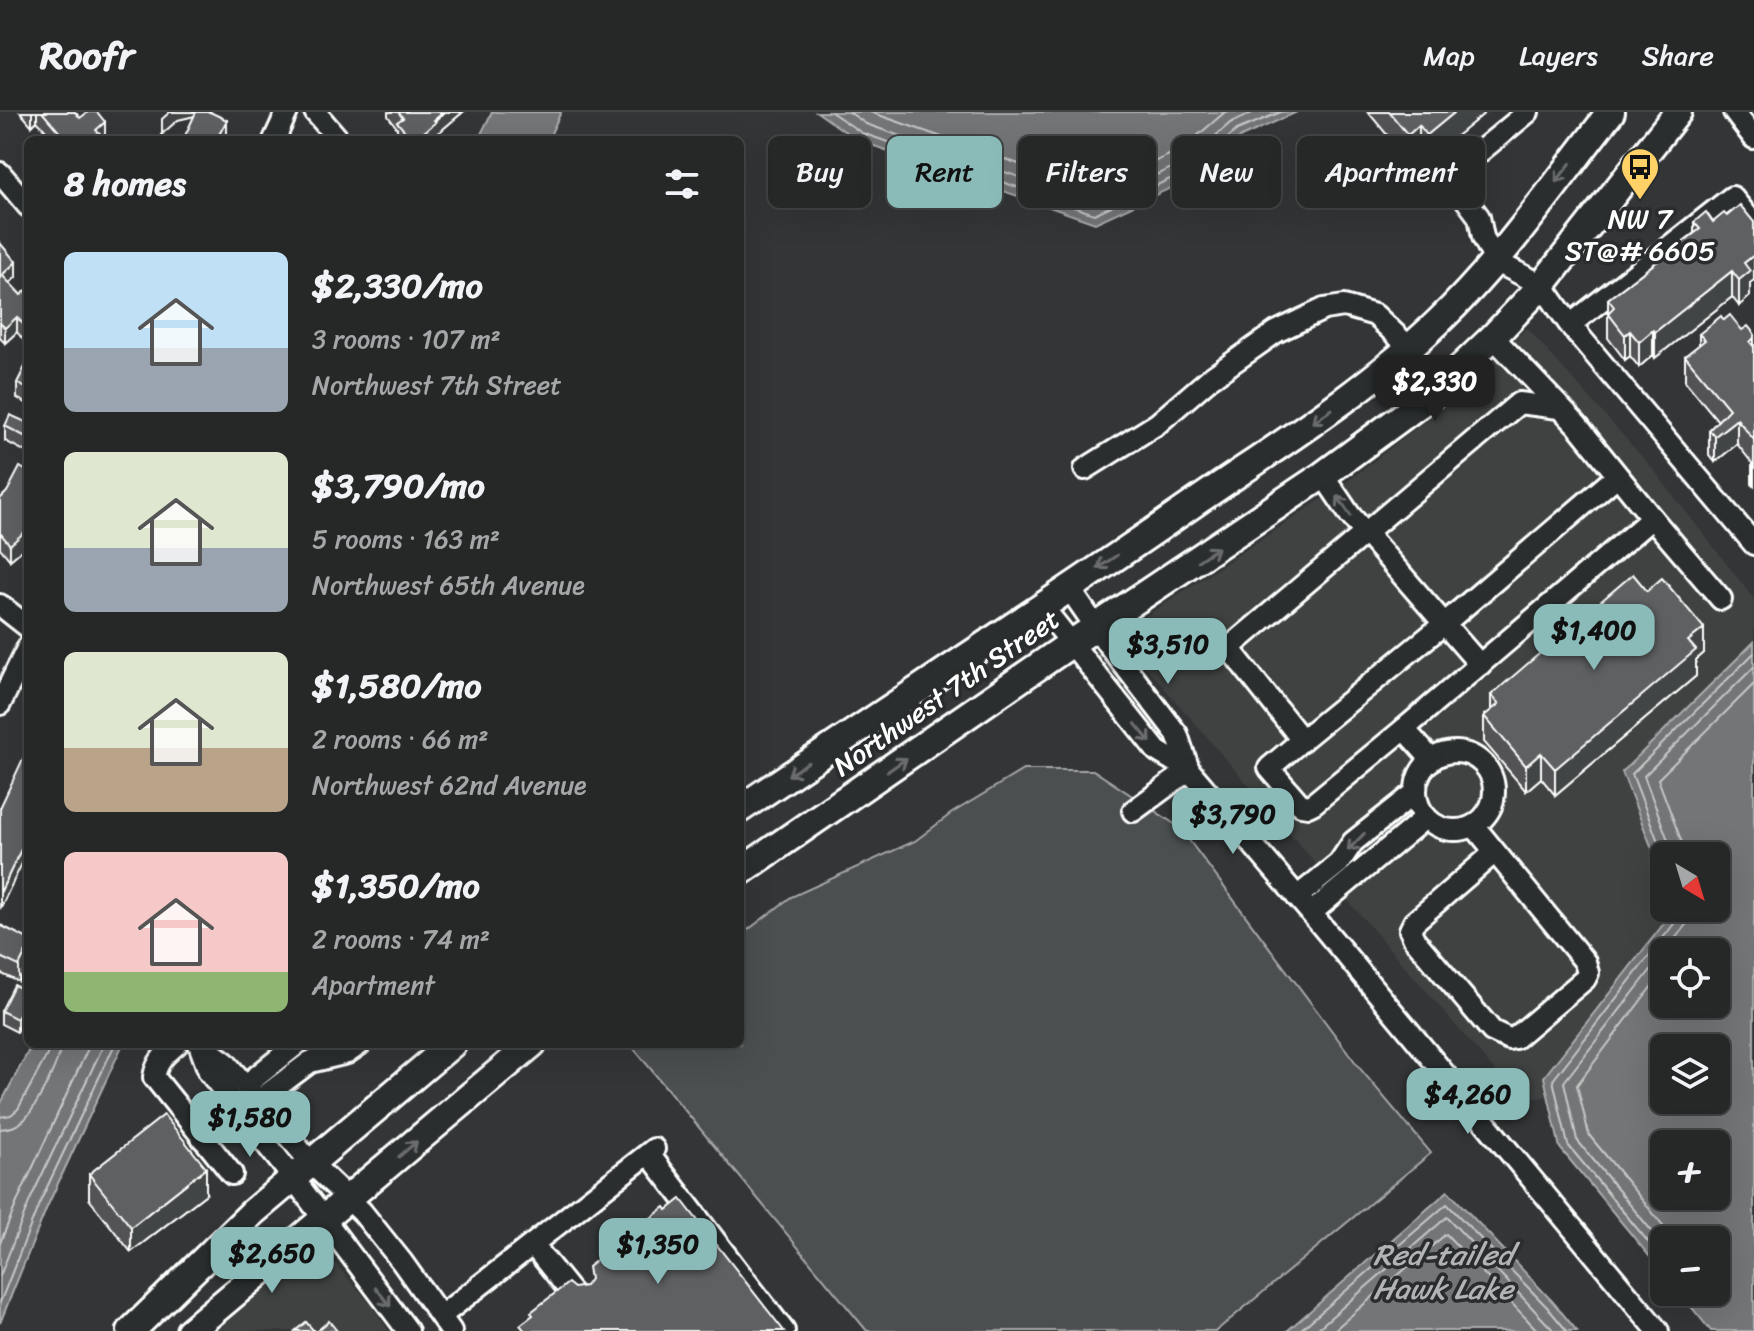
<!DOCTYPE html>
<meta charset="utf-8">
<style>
:root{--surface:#262828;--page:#323434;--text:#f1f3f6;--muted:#a4a6a8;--line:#424445;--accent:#8bbbb9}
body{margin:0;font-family:Sriracha,sans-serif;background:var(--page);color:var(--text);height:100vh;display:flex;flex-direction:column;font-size:30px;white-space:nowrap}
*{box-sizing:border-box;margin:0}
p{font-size:26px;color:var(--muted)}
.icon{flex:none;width:44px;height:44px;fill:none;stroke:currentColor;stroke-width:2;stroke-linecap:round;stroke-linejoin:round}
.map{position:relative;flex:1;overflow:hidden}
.panel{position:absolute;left:24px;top:24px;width:720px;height:912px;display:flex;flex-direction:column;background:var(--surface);border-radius:12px;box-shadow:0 8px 32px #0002,0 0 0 2px var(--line)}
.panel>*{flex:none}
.top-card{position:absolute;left:768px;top:24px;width:760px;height:72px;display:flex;gap:16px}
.needle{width:52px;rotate:142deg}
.fabs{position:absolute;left:1650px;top:730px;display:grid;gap:16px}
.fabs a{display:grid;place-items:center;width:80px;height:80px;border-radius:12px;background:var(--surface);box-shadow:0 8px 32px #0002,0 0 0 2px var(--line);font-size:40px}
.price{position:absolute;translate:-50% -68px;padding:0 18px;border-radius:16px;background:var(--accent);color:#111;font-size:26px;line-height:52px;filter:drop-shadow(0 2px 4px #0008)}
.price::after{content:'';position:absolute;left:50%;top:48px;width:24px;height:18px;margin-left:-12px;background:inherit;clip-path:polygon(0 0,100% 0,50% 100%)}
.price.on{background:#222;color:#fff}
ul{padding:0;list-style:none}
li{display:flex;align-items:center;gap:24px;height:200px;padding:0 40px}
li span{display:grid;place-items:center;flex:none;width:224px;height:160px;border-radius:12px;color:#555}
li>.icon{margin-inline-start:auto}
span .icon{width:96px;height:96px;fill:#fffc;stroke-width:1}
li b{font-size:34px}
h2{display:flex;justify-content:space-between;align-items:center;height:96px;padding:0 40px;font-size:34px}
.chip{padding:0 28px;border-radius:12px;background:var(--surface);box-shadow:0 8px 32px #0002,0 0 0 2px var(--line);font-size:28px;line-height:72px}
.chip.on{background:var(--accent);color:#111}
header{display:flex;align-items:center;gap:48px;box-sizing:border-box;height:112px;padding:0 40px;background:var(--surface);border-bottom:2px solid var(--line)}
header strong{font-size:38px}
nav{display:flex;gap:44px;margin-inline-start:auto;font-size:28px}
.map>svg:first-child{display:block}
</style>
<header>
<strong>Roofr</strong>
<nav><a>Map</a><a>Layers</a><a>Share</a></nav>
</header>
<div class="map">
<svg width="1754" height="1219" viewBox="0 0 1754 1219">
<rect width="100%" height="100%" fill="#333536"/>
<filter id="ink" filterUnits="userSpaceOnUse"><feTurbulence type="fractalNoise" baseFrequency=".0125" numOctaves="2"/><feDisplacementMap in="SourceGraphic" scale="16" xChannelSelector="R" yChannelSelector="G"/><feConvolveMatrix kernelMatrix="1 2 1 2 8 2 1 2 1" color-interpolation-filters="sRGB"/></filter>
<g filter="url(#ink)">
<g fill="#404243">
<path d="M1527,216L1652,356L1754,487V530L1622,661L1664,767V796H1676L1544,965L1548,984L1521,989L1135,542L1131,533L1132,520L1142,507L1343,373L1465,278Z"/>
<path d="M319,1141L332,1148L368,1189L389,1219H215L304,1146Z"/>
</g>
<path fill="#4c4f50" stroke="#a6a7a8" stroke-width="2" d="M1023,658H1093L1179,715L1362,959L1431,1041L1216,1219H867L630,932H740V824L791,785L915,729L952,701Z"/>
<g fill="#737576" stroke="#abacad" stroke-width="2" fill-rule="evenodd">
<path d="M492,0H561L548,28H478Z"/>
<path d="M817,0H1297L1241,25L1199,63L1095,111L857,28Z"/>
<path d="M1754,530V1219H1711L1679,1180H1716V1128H1664V1162L1560,1036L1544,965L1676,796H1716V744H1664V767L1622,660ZM1664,840H1716V892H1664ZM1664,936H1716V988H1664ZM1664,1032H1716V1084H1664Z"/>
<path d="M32,932H123L47,1095L0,1211V993Z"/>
<path d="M1448,1079L1553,1190L1577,1219H1287Z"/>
</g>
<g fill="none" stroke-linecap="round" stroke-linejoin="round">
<g stroke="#c7c8c8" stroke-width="2">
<path d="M831,0L862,21L1094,102L1194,56L1237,18L1281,0"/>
<path d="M849,0L866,12L1094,91L1189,48L1230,11L1254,0"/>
<path d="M870,0L1093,78L1182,37L1225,0"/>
<path d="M1674,744L1644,664L1754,555"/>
<path d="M1687,744L1658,667L1754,572"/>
<path d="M1664,745L1632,662L1754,541"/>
<path d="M1664,858L1577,973L1589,1023L1675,1128"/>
<path d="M0,1005L11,1003L18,997L47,943L49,932"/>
<path d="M0,1017C9,1016 17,1015 24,1008C36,996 60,949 61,932"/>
<path d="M0,1131L20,1083L90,932"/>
<path d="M1664,1134L1577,1028L1564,970L1688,810L1691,796"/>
<path d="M1664,1149L1568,1033L1553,968L1680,804L1681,796"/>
<path d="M0,1164L30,1088L104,932"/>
<path d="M0,1191L39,1092L115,932"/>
<path d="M1299,1219L1447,1092L1547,1195L1567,1219"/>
<path d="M1315,1219L1447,1105L1554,1219"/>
<path d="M1333,1219L1446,1122L1538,1219"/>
</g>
<defs>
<g id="minor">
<path d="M315,0L339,28"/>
<path d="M1528,0L1449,65L1479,105L1483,125L1495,149L1542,173L1570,213L1754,432"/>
<path d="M1734,0L1754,26"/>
<path d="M274,28L287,0"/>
<path d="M0,61L28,94"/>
<path d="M1570,213L1732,85L1754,112"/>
<path d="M1085,357L1157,312L1208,268L1276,220L1324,197L1344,194L1375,203L1410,236"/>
<path d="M1323,363L1350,403L1480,553"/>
<path d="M1652,406L1721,487"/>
<path d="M1069,476L1107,531L1177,622L1189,658"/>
<path d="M0,493L28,515"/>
<path d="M1042,494L1157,639L1189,658L1311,801L1658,1219"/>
<path d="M0,592L28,535"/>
<path d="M1404,617L1652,406L1577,313L1493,225"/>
<path d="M1302,628L1444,512L1617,364"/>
<circle cx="1455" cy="679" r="39"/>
<path d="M1432,648L1404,617L1314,691L1308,694L1301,693L1269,656L1302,628L1229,536L1519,291L1559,296"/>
<path d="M1133,699L1189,658"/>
<path d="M1474,714L1585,850L1588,861L1585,867L1515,926L1509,927L1492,919L1414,827L1410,818L1414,810L1495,740"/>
<path d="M1297,785L1339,751L1353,730L1416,680"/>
<path d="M1311,801L1426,705"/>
<path d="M177,932C165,942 157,949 154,965L232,1062"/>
<path d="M199,932L209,960L294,1067L408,1219"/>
<path d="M200,932L225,950L312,1052L362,1100L402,1150L451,1219"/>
<path d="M246,973L297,932"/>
<path d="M258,989L310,950L347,941L360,932"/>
<path d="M203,1027L239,1000"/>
<path d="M649,1042L784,1219"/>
<path d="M533,1133L578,1189"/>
<path d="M441,1204L654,1037"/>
</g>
<g id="major">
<path d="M740,697C892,594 1046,494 1196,390C1279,333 1365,280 1438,210C1504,147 1555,71 1611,0"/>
<path d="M740,760L1072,531L1323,363L1433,282L1493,225L1542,173L1678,0"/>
<path d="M131,1219L253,1100L452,932"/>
<path d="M190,1219L532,932"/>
</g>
</defs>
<use href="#minor" stroke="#fff" stroke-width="26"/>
<use href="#major" stroke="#fff" stroke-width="32"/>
<use href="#minor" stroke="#2a2d2e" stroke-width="20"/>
<use href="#major" stroke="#2a2d2e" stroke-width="26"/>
</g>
<g fill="#525354" stroke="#fff" stroke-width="2">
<path d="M20,0H75L80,6L105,24L104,26L105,28H54L37,9L32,14Z"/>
<path d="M388,0H463L436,23V26L434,28H399L397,26V16L388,4Z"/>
<path d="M1368,0H1486L1427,48L1419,39L1408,48Z"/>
<path d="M1727,104L1754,110V168L1750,171V184L1739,194L1732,185L1655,246L1653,243L1639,255L1630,244L1625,248L1608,226V187L1694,121V110H1713Z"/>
<path d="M0,131L16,165L10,171L21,183L28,177V234L17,220L5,231L0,226Z"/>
<path d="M1724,208L1742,218L1754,221V374L1752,372V351L1737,332L1715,350L1709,343V318L1718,309L1685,269V244L1699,233V222Z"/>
<path d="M28,249V290L26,291L17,286V271Z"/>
<path d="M28,311V341L5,329V314Z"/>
<path d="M28,353V433L10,448L0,436V387L7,380L25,358Z"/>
<path d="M1647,479L1704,541L1696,548V564L1555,683L1541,666L1526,679L1484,630V604L1491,599V583Z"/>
<path d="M0,813L28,827V852L19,870L0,861Z"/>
<path d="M28,880L17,920L1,912V899Z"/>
<path d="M89,1062L206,1082L131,1140L89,1087Z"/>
</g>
<g fill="#424445" stroke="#fff" stroke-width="2">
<path d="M32,0H37V9L32,14Z"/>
<path d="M170,0H212L178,8L162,22V7Z"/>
<path d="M444,0H463L436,23V26L434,28H417V26Z"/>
<path d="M1455,0H1486L1427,48V23Z"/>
<path d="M227,8V21L223,28H216Z"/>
<path d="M105,10V24L101,28L96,18Z"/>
<path d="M1419,13V39L1408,48V23Z"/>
<path d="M412,20V28H408V23Z"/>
<path d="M1754,143V168L1750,171V184L1739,194V168L1744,151Z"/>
<path d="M16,150V165L2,178V163Z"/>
<path d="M1732,159V185L1655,246V220Z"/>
<path d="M17,205V220L5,231V216Z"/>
<path d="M1653,218V243L1639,255V230Z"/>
<path d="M1630,219V244L1625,248V223Z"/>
<path d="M1737,307V332L1715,350V324Z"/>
<path d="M28,411V433L10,448V433Z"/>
<path d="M1704,516V541L1696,548V564L1555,683V657L1688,529Z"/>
<path d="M1541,641V666L1526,679V654Z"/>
<path d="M28,723V739L0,797V781Z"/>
<path d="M28,836V852L19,870V854Z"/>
<path d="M28,884V897L17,920V907Z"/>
<path d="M206,1056V1082L131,1140V1115Z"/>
</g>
<g fill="#5f6162" stroke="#fff" stroke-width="2">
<path d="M42,0H75L80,6L88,0H97L105,10L96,18L105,28H55L61,22Z"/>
<path d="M196,0H210L227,8L216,28H183Z"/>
<path d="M398,0H444L434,8L436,10L417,26L412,20L408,23L397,10L403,6Z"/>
<path d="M1389,0H1455L1427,23L1419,13L1408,23Z"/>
<path d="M161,23L171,28H159Z"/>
<path d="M1740,93L1754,110V143L1744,151L1750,159L1739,168L1732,159L1655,220L1653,218L1639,230L1630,219L1625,223L1608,201L1614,195L1608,187L1700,117L1694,110L1706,100L1713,110L1724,101L1727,104Z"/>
<path d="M0,131L16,150L2,163L21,183L28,177V218L17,205L5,216L0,211Z"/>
<path d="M1730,203L1742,218L1748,214L1754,221V226L1750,230L1754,235V328L1737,307L1715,324L1709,318L1729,297L1685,244L1705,228L1699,222L1721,204L1724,208Z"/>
<path d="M28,249V275L26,276L17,271Z"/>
<path d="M10,303L28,311V326L5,314Z"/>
<path d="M28,353V411L26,415L28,417L10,433L0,421V387L7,380L20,355L25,358Z"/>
<path d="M1633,462L1647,479L1662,466L1704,516L1688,529L1696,538L1555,657L1541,641L1526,654L1484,604L1499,592L1491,583Z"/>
<path d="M28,636V723L0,781V696Z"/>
<path d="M0,813L28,827V836L19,854L0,845Z"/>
<path d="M14,873L28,880V884L17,907L1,899Z"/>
<path d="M164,1003L206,1056L131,1115L89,1062Z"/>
<path d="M681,1087L784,1219H525L520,1213L533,1203L531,1200L568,1171L574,1176L585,1174L590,1167L588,1155L665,1095L667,1098Z"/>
<path d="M329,1209L337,1219H317Z"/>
<path d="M306,1210L314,1219H295Z"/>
</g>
<defs><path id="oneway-shaft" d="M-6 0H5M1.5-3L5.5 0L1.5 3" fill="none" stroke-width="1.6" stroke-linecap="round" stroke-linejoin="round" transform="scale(2)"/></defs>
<g stroke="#6a6c6d">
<use href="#oneway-shaft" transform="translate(1563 61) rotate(128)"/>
<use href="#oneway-shaft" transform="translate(1322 304) rotate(146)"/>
<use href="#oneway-shaft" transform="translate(1344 394) rotate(-124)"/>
<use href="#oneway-shaft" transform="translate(1208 442) rotate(-34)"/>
<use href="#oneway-shaft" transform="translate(1107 450) rotate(146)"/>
<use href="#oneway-shaft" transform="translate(1143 621) rotate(51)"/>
<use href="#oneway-shaft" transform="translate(897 653) rotate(-35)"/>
<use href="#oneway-shaft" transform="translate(798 657) rotate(146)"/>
<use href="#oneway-shaft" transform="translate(1356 730) rotate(134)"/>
<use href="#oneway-shaft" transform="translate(408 1037) rotate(-40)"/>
<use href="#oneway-shaft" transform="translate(383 1185) rotate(52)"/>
</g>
</g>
<defs>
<symbol id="bus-pin" viewBox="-11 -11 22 30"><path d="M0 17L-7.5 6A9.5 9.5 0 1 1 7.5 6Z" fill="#ffd166" stroke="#2a2d2e"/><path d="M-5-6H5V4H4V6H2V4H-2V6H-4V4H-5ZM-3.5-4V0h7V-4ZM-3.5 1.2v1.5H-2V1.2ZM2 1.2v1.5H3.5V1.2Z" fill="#111"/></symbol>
</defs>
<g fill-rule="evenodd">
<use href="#bus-pin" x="1618" y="33" width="44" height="60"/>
</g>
<g text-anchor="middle" stroke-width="7" stroke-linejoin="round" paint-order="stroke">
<g font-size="28" fill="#fff" stroke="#2a2d2e">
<text x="1640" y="116">NW 7<tspan x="1640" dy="32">ST@# 6605</tspan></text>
</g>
<g font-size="28" fill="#fff" stroke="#2a2d2e">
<text transform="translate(946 580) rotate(-35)" y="10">Northwest 7th Street</text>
</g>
<g font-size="30" font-style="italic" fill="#b2b3b4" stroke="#2a2d2e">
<text x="1443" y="1153">Red-tailed<tspan x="1443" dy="34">Hawk Lake</tspan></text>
</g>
</g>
</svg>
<div class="fabs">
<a><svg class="needle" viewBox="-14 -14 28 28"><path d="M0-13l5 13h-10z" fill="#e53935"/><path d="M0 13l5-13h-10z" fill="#a4a6a8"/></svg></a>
<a><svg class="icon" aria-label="locate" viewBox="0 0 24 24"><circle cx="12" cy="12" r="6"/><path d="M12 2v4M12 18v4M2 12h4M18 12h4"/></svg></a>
<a><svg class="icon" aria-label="layers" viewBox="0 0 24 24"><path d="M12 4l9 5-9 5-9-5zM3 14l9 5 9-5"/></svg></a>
<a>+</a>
<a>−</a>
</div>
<b class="price on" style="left:1435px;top:311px">$2,330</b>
<b class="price" style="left:1594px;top:560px">$1,400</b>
<b class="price" style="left:1168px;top:574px">$3,510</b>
<b class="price" style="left:1233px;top:744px">$3,790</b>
<b class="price" style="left:1468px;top:1024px">$4,260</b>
<b class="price" style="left:250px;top:1047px">$1,580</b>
<b class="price" style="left:658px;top:1174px">$1,350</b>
<b class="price" style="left:272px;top:1183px">$2,650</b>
<div class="top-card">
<a class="chip">Buy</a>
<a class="chip on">Rent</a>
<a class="chip">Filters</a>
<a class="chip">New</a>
<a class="chip">Apartment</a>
</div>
<section class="panel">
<h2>8 homes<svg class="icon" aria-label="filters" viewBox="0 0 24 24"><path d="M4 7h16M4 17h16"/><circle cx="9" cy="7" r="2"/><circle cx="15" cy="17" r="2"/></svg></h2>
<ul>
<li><span style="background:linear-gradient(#bfe0f5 60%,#9aa5b1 0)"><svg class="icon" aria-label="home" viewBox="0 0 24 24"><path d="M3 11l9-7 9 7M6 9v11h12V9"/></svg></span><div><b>$2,330/mo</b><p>3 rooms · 107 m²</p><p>Northwest 7th Street</p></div></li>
<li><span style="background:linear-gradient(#dfe7d0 60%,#9aa5b1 0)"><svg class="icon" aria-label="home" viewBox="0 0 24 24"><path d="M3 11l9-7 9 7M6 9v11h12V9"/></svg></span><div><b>$3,790/mo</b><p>5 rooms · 163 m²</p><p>Northwest 65th Avenue</p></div></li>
<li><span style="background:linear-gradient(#dfe7d0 60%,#b9a48a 0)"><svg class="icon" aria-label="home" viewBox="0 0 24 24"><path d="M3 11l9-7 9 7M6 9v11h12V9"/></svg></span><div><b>$1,580/mo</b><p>2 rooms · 66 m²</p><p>Northwest 62nd Avenue</p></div></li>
<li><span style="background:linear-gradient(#f6c9c9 75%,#8fb573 0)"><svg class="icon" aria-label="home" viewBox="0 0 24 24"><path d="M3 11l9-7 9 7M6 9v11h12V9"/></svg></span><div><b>$1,350/mo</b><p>2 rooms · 74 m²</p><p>Apartment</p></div></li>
</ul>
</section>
</div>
